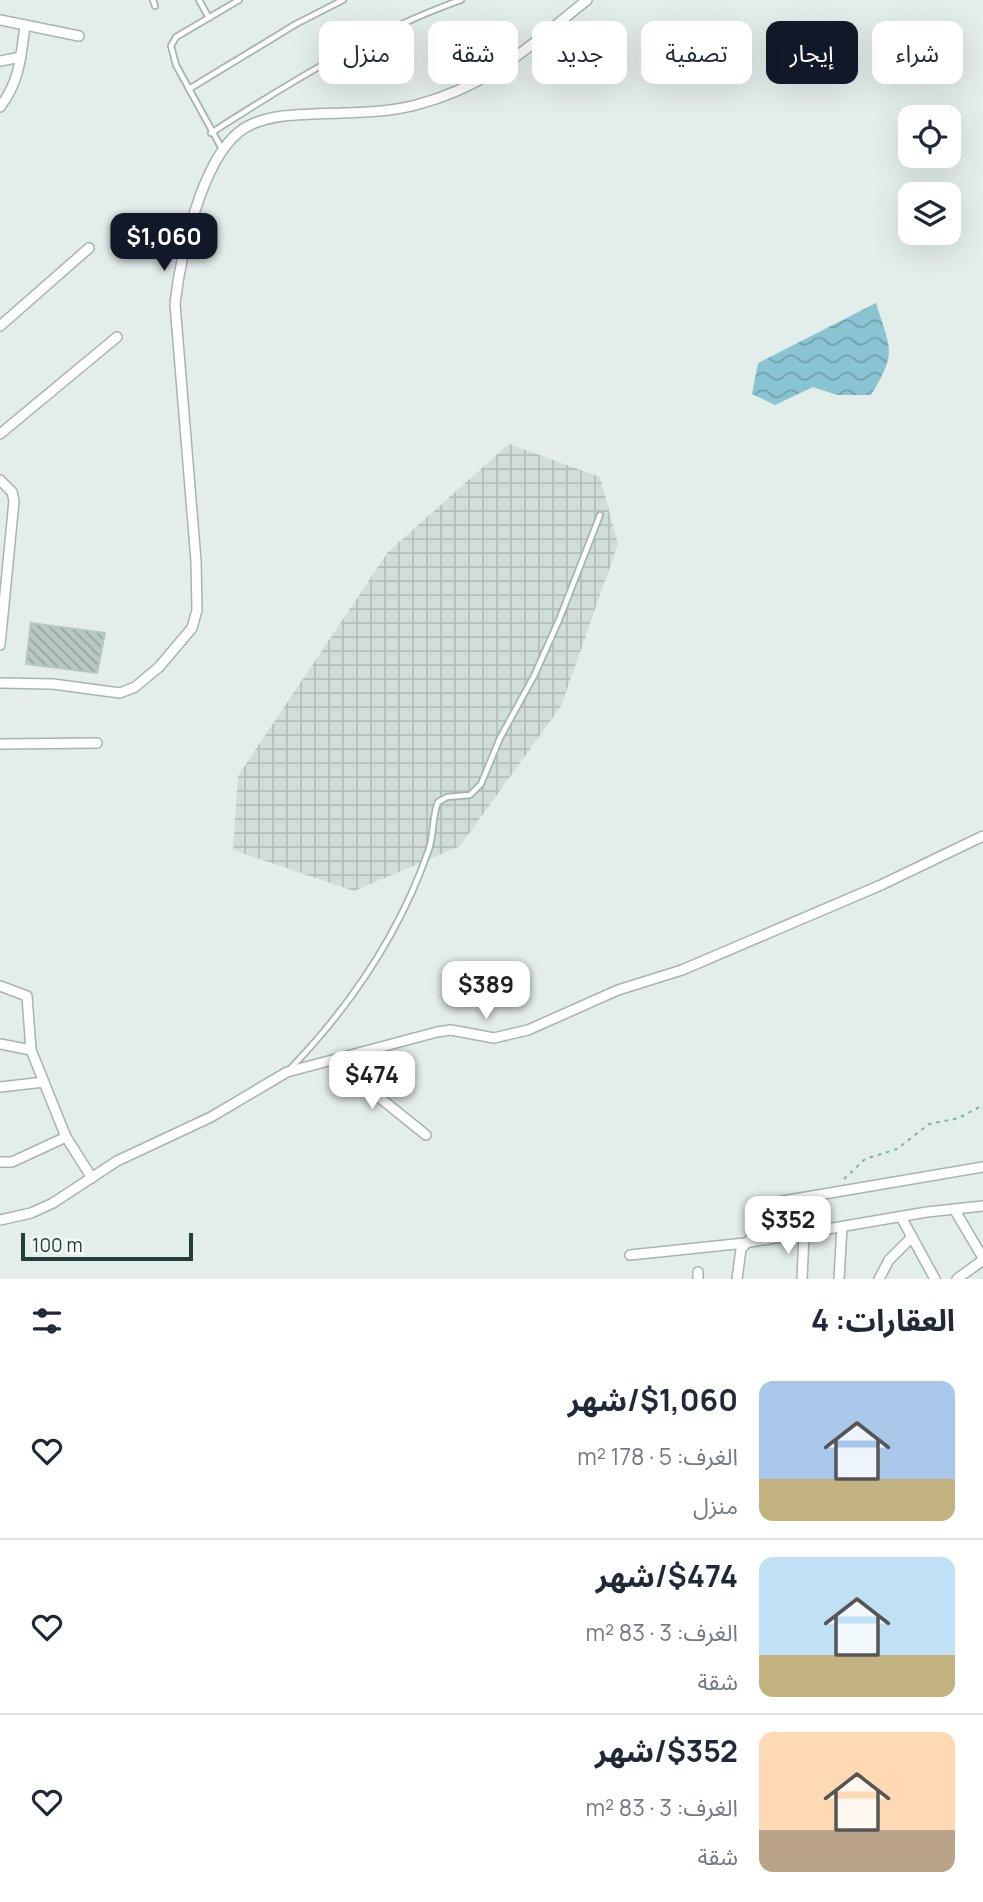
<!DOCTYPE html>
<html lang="ar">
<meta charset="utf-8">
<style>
:root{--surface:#fff;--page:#f6f6f7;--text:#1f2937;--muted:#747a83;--line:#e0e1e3;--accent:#111827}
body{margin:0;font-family:Manrope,"Noto Sans Arabic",sans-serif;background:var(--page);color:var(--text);direction:rtl;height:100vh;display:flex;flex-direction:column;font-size:26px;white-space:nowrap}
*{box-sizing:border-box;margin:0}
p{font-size:23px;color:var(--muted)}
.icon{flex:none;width:38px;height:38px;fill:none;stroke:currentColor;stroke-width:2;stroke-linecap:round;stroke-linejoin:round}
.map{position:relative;height:1279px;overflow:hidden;direction:ltr}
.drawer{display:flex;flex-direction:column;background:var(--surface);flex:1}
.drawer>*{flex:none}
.top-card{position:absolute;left:21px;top:21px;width:942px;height:63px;direction:rtl;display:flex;gap:14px}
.buttons{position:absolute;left:898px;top:105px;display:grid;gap:14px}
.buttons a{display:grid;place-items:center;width:63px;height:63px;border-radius:14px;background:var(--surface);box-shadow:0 7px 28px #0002;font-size:35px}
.scale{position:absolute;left:21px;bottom:18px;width:172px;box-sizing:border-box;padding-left:7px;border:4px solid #223e38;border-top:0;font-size:19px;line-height:24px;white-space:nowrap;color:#223e38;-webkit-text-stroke:5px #f3f9f6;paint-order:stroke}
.price{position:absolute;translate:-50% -60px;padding:0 16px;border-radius:14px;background:#fff;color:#222;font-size:23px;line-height:46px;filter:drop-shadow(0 2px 4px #0008)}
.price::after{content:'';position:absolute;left:50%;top:42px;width:21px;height:16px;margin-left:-10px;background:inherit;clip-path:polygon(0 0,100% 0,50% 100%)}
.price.on{background:var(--accent);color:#fff}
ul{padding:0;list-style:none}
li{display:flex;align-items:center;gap:21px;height:175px;padding:0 28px}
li+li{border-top:2px solid var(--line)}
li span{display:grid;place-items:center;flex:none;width:196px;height:140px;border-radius:14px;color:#555}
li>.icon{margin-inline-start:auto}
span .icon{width:84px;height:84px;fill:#fffc;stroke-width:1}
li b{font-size:30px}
h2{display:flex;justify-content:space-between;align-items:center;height:84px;padding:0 28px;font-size:30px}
.tag{padding:0 24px;border-radius:14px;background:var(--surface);box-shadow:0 7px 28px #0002;font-size:24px;line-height:63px}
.tag.on{background:var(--accent);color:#fff}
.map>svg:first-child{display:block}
</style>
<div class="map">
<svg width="983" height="1279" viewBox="0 0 983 1279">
<defs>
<pattern id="industrial-grid" width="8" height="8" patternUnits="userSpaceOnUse" patternTransform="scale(1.75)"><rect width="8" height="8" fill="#d1ddd8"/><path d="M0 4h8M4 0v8" fill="none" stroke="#b3bfba"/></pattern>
<pattern id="water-waves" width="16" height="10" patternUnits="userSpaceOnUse" patternTransform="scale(1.75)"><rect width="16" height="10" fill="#8ac4d3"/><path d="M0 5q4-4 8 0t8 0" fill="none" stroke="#70a1ac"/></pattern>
<pattern id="building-back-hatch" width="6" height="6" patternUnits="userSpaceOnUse" patternTransform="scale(1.75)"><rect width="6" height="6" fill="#b8c8c2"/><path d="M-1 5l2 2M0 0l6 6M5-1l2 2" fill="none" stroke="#95a49f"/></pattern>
</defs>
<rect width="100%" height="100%" fill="#e3ede9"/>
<path fill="url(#industrial-grid)" d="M509,444L600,477L618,544L561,706L460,846L354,891L233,850L238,776L388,552Z"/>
<path fill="url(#water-waves)" d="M876,303C890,349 898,351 871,395H837L813,387L775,405L752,394L758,363Z"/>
<path fill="url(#building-back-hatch)" stroke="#b5c7c0" stroke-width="2" d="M31,623L105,633L97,673L26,664Z"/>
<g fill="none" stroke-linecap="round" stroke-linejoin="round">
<defs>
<g id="lane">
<path d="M153,0L155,6"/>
<path d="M199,0L209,18"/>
<path d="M189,89L296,24L343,0"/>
<path d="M211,133C289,83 373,31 461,0"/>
<path d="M222,149L176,65L171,46L176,37L239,0"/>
<path d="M289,1070C350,1007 400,933 429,849C434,834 432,817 438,802L447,797L470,795L481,784L500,738L534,676L559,620L600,515"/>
</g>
<g id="street">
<path d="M0,20L79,36"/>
<path d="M0,61L21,57"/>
<path d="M0,107C20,81 21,56 25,25"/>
<path d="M0,326L89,248"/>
<path d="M0,434L117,337"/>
<path d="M0,480L12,492L14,501L0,645"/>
<path d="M0,683L53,684L120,693L135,687L159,667L192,628L197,610L196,561L175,304C180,258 201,162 239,132C251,122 268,118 283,116C328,111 373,116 416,105C492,85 529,46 587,0"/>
<path d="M0,744L97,743"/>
<path d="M0,986L27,996L31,1050L66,1137L92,1178"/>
<path d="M0,1044L31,1050"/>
<path d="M352,1057L375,1094L426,1135"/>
<path d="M0,1087L44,1082"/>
<path d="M0,1162H12L66,1137"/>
<path d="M954,1209L983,1258"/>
<path d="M901,1217L935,1279"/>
<path d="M0,1220L31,1213L53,1203L117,1161L211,1117L287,1072L437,1032L451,1030L494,1038L528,1030L618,990L682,970L881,885L983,836"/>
<path d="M630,1255L745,1243L927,1212L983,1206"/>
<path d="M698,1279V1272"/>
<path d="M737,1279L741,1249L760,1229L777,1202L983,1167"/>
<path d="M802,1279L804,1234"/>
<path d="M839,1279L842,1227"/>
<path d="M879,1279L889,1260L912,1237"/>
<path d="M957,1279L983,1260"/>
</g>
</defs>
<use href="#lane" stroke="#a5b5b0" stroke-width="8"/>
<use href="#street" stroke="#a5b5b0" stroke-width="12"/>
<path stroke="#82b1a4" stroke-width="2" stroke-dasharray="3.5 5" stroke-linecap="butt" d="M844,1179L865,1159L897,1149L929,1124L959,1118L983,1105"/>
<use href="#lane" stroke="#fff" stroke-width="4.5"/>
<use href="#street" stroke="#fff" stroke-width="9"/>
</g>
</svg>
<div class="buttons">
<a><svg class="icon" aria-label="locate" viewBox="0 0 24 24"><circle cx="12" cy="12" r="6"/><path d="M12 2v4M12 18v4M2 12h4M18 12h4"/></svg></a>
<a><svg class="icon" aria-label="layers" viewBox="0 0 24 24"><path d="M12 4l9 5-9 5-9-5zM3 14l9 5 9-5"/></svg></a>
</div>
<div class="scale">100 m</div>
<b class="price on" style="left:164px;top:273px">$1,060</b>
<b class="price" style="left:486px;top:1021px">$389</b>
<b class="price" style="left:372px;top:1111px">$474</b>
<b class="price" style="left:788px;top:1256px">$352</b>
<div class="top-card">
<a class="tag">شراء</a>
<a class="tag on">إيجار</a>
<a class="tag">تصفية</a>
<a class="tag">جديد</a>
<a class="tag">شقة</a>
<a class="tag">منزل</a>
</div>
</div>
<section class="drawer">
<h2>العقارات: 4<svg class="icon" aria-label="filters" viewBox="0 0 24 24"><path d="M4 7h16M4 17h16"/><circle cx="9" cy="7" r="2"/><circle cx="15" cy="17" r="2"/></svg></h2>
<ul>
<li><span style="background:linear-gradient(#a9c7e8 70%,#c2b280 0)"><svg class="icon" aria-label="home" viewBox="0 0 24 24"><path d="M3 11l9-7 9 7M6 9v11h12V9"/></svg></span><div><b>$1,060/شهر</b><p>الغرف: 5 · 178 m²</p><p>منزل</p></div><svg class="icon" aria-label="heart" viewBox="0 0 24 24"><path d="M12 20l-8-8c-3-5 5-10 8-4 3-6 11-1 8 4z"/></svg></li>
<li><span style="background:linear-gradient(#bfe0f5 70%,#c2b280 0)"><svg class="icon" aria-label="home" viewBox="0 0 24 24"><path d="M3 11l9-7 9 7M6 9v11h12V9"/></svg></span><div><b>$474/شهر</b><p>الغرف: 3 · 83 m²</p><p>شقة</p></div><svg class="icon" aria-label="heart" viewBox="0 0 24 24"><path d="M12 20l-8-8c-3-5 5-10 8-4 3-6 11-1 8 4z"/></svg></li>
<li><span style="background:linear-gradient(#ffd9b3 70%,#b9a48a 0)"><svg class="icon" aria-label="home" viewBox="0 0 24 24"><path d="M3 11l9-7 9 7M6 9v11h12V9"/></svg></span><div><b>$352/شهر</b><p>الغرف: 3 · 83 m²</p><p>شقة</p></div><svg class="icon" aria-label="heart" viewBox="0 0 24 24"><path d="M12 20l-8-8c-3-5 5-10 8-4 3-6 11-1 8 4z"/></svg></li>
</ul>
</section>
